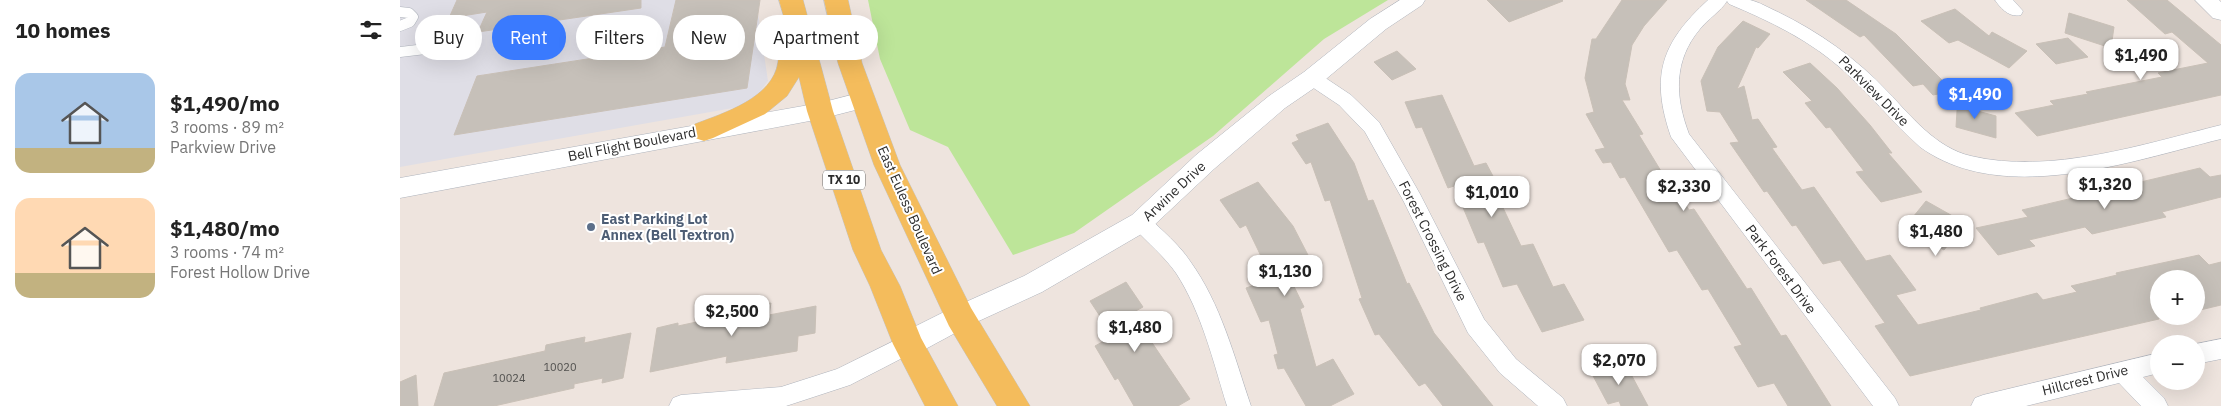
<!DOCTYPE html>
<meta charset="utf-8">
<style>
:root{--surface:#fff;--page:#f6f6f6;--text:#222;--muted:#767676;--accent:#3a7afe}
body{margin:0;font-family:"IBM Plex Sans",sans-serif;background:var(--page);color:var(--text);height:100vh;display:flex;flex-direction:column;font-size:19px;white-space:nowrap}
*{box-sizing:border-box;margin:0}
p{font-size:16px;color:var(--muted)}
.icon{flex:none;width:28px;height:28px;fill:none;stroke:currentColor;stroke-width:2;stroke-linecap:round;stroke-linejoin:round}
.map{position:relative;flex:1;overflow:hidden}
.drawer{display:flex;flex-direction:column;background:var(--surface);width:400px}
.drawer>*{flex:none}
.hud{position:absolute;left:15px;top:15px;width:475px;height:45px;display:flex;gap:10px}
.controls{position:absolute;left:1750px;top:270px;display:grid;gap:10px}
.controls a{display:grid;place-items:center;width:55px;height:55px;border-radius:50%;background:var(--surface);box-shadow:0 5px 20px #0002;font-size:25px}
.price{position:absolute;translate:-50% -42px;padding:0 11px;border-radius:10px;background:#fff;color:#222;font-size:16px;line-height:32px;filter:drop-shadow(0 1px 2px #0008)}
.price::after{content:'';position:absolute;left:50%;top:30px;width:15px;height:11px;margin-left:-8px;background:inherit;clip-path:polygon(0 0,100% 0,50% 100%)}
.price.current{background:var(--accent);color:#fff}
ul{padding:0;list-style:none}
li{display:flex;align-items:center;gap:15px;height:125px;padding:0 15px}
li span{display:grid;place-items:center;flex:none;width:140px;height:100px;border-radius:15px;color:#555}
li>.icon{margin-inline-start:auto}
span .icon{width:60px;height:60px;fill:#fffc;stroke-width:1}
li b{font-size:21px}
h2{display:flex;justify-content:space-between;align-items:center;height:60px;padding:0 15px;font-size:21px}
.chip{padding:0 18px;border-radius:22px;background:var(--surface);box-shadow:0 5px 20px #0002;font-size:18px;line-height:45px}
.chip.current{background:var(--accent);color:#fff}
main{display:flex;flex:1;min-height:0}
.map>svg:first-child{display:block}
</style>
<main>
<section class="drawer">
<h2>10 homes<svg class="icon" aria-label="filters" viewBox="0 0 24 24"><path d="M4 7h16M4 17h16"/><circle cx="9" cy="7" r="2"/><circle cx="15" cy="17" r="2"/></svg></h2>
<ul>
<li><span style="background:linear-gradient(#a9c7e8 75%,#c2b280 0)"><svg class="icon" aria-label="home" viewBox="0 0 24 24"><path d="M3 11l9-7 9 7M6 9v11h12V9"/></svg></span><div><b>$1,490/mo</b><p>3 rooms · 89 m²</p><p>Parkview Drive</p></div></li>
<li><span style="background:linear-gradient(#ffd9b3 75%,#c2b280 0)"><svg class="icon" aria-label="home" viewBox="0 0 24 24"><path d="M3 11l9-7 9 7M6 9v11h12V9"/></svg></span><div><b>$1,480/mo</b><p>3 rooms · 74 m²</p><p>Forest Hollow Drive</p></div></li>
</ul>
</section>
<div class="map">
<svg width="1821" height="406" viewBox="0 0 1821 406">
<rect width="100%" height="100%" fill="#eee4de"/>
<path fill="#dfdee6" d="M0,0H356L368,81L350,105L0,167Z"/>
<path fill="#bde599" d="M468,0H988L924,39L813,136L674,233L613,255L548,147L510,130L480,59Z"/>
<g fill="#c6c0b9" stroke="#c9c0b7">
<path d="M57,0H241V8L78,32L87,12L49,18Z"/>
<path d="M276,0H360L347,88L54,135L77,76L265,47Z"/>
<path d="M1087,0H1162L1163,1L1109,22Z"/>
<path d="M1222,0H1267L1244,26L1232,45L1225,84L1230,100H1222L1243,134L1239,135L1264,176H1268L1289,210L1294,209L1347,289L1351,288L1381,336L1386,335L1431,406H1388L1374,383L1358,387L1334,347L1342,345L1308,289L1302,290L1277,250L1269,252L1225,177L1220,178L1211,162L1203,163L1195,150L1205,148L1186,114L1194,112L1185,78L1192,39H1196Z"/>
<path d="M1406,0H1446L1496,34L1553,91L1533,95L1523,84L1513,86L1464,35L1460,37Z"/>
<path d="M1727,0H1767L1821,45V95L1637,136L1615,113L1654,105L1650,101L1688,94L1686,92L1762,77L1758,73L1808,63L1772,32L1765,34Z"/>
<path d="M1555,9L1589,36L1592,32L1627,51L1609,68L1558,40L1549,43L1521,21Z"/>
<path d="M1669,13L1714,27L1711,48L1665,33Z"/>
<path d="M1343,21L1370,34L1358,48L1356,47L1337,89L1344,86L1352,120L1358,119L1377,147L1372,148L1402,190L1414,187L1466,261L1490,255L1516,290L1496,295L1518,325L1581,310L1580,308L1637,293L1643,300L1677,292L1671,286L1717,275L1716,273L1799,255L1809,265L1821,262V305L1796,311V279H1759V319L1510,376L1475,326L1485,323L1440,260L1423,264L1396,225L1392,226L1367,191L1364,192L1330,143L1339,142L1320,112L1307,111L1301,81L1318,47Z"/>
<path d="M1668,38L1688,57L1656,64L1636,44Z"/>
<path d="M997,51L1016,69L992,80L974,62Z"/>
<path d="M1410,63L1437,88L1470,125L1492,153H1488L1522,192L1481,202L1456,172L1464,171L1430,127L1426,128L1405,103L1412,101L1383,72Z"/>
<path d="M1042,95L1074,166L1086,163L1102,193L1097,195L1121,246L1133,244L1153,287L1164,284L1184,320L1142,332L1117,284L1103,287L1084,242L1078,243L1054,186L1048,188L1022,127L1016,128L1005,102Z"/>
<path d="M1558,95L1570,109L1596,116V138L1556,127Z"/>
<path d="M928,123L954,163L968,201L973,200L1007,284L1009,283L1034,333L1093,406H1043L1025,383L1019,386L979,334L975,335L959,299L962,298L930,200L925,201L911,162L906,164L892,143L899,140L896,135Z"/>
<path d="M1800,168L1810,177L1821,175V197L1762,212L1766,217L1692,234L1685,227L1629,240L1635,246L1598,255L1576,228L1628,217L1622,210Z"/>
<path d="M858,182L893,226L909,257L884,266L904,307L900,309L916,367L933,359L954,394L930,406H906L884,368L878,369L874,355L878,354L869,320L861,322L846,288L872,279L846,225L840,228L820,200Z"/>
<path d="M1526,201L1565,223L1544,250L1505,227Z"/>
<path d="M726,282L743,307L732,313L790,399L778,406H734L718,378L715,380L695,346L713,336L690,301Z"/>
<path d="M371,303L369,315L416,306L415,333L398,336L397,351L326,363L327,356L250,372L257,328L278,323V326L333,314V311Z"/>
<path d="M231,333L223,378L202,383L203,378L174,384V388L94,406H34L44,373L145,351L146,345L185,337L184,343Z"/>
<path d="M1225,363L1248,406H1221L1219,401L1208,404L1191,372Z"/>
<path d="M16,375L18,406H0V382Z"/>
</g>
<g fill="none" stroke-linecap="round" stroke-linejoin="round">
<defs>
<g id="service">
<path d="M0,12L9,13L13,17L10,22L0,26"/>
<path d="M0,52L34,48"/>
</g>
<g id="minor">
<path d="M1308,0C1321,0 1337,0 1350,0C1359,2 1369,8 1378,12C1419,32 1456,58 1488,92C1511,116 1536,148 1571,156C1650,175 1744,144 1821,125V139C1731,161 1603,207 1520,147C1493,123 1471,95 1444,71C1411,41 1370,21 1329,4L1327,1C1321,11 1308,19 1300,29C1273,61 1275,97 1289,134L1495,398L1499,406H1473L1271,137C1250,76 1261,43 1308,0Z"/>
<path d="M1595,0H1613L1623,11L1621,15C1610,18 1601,9 1595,0Z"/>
<path d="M912,72L918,73L951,95L979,122L1020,194L1084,319L1116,359L1163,398L1167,406H1138L1100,373L1068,333L1004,202L965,132L939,105L906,83L903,78L906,73Z"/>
<path d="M741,214L748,216C762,231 779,244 790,261C821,304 834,356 851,406H827C813,361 802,313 776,273C764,256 748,243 734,228L731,222L734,216Z"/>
<path d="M508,334L516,337L519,344L516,351L450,385L386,406H269L273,398L281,395L381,387L437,369Z"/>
<path d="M1821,339V359L1796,364V344Z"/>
<path d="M1759,353V373L1743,377L1764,398L1768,406H1741L1719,383L1626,406H1571L1575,398L1583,395Z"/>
</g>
<g id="tertiary">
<path d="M1000,0H1025L1022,5L986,29L920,84L885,108L814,169L750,229L642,292L570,325L518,353L508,356L498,353L494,344L498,335L550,309L624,276L732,215L796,155L869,96L904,72L970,19Z"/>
<path d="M1795,0H1819L1821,2V20L1813,18Z"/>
<path d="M463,92L471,94L474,100L471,106L420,119L0,198V178L420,103Z"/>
</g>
<g id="primary">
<path d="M379,0H403L433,111L481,250L500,286L521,338L558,406H525L493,344L470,286L453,250L407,111L399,77L387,96L365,114L313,138L304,141L295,138L291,131L295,124C324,113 373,98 378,62C380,50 377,34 386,25Z"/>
<path d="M424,0H448L462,63L500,165L571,308L630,406H597L549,326L474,165L438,63Z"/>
</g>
</defs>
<use href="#service" stroke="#aeb3bc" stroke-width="11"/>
<use href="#minor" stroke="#aeb3bc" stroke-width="1"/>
<use href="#tertiary" stroke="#aeb3bc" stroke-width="1"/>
<use href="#primary" stroke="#c4c4c4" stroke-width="1"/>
<use href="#service" stroke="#fff" stroke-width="10"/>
<use href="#minor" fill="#fff" fill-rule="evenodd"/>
<use href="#tertiary" fill="#fff" fill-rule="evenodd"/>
<use href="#primary" fill="#f4bc5c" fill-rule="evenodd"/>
</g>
<circle fill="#5c6f8a" stroke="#fff" stroke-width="2" cx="191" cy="227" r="5"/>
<g text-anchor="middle" stroke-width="4" stroke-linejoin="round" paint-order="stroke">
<g font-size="11" fill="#52514f">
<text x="160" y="371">10020</text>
<text x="109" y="382">10024</text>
</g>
<rect fill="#fff" stroke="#6b6b6b" stroke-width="1" x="423" y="170.5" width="42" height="19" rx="4"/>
<g font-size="12" font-weight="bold" fill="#2c2c2c">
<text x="444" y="184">TX 10</text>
</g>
<g font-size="14" fill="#2c2c2c" stroke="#fff">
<text transform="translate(1474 91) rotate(45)" y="5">Parkview Drive</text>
<text transform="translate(232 144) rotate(-11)" y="5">Bell Flight Boulevard</text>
<text transform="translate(774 191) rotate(-43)" y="5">Arwine Drive</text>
<text transform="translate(510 210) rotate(66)" y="5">East Euless Boulevard</text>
<text transform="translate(1033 241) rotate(63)" y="5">Forest Crossing Drive</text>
<text transform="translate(1381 269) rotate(53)" y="5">Park Forest Drive</text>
<text transform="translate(1685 380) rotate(-14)" y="5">Hillcrest Drive</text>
</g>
<g font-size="14" font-weight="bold" fill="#4e5e75" stroke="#fff" text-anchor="start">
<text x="201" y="224">East Parking Lot<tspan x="201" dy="16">Annex (Bell Textron)</tspan></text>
</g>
</g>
</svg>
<div class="controls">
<a>+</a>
<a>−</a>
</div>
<b class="price" style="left:1741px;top:81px">$1,490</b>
<b class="price current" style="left:1575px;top:120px">$1,490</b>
<b class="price" style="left:1705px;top:210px">$1,320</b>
<b class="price" style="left:1284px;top:212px">$2,330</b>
<b class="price" style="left:1092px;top:218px">$1,010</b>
<b class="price" style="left:1536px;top:257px">$1,480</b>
<b class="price" style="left:885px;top:297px">$1,130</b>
<b class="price" style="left:332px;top:337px">$2,500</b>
<b class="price" style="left:735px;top:353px">$1,480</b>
<b class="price" style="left:1219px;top:386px">$2,070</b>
<div class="hud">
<a class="chip">Buy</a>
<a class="chip current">Rent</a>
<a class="chip">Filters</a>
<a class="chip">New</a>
<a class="chip">Apartment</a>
</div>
</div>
</main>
